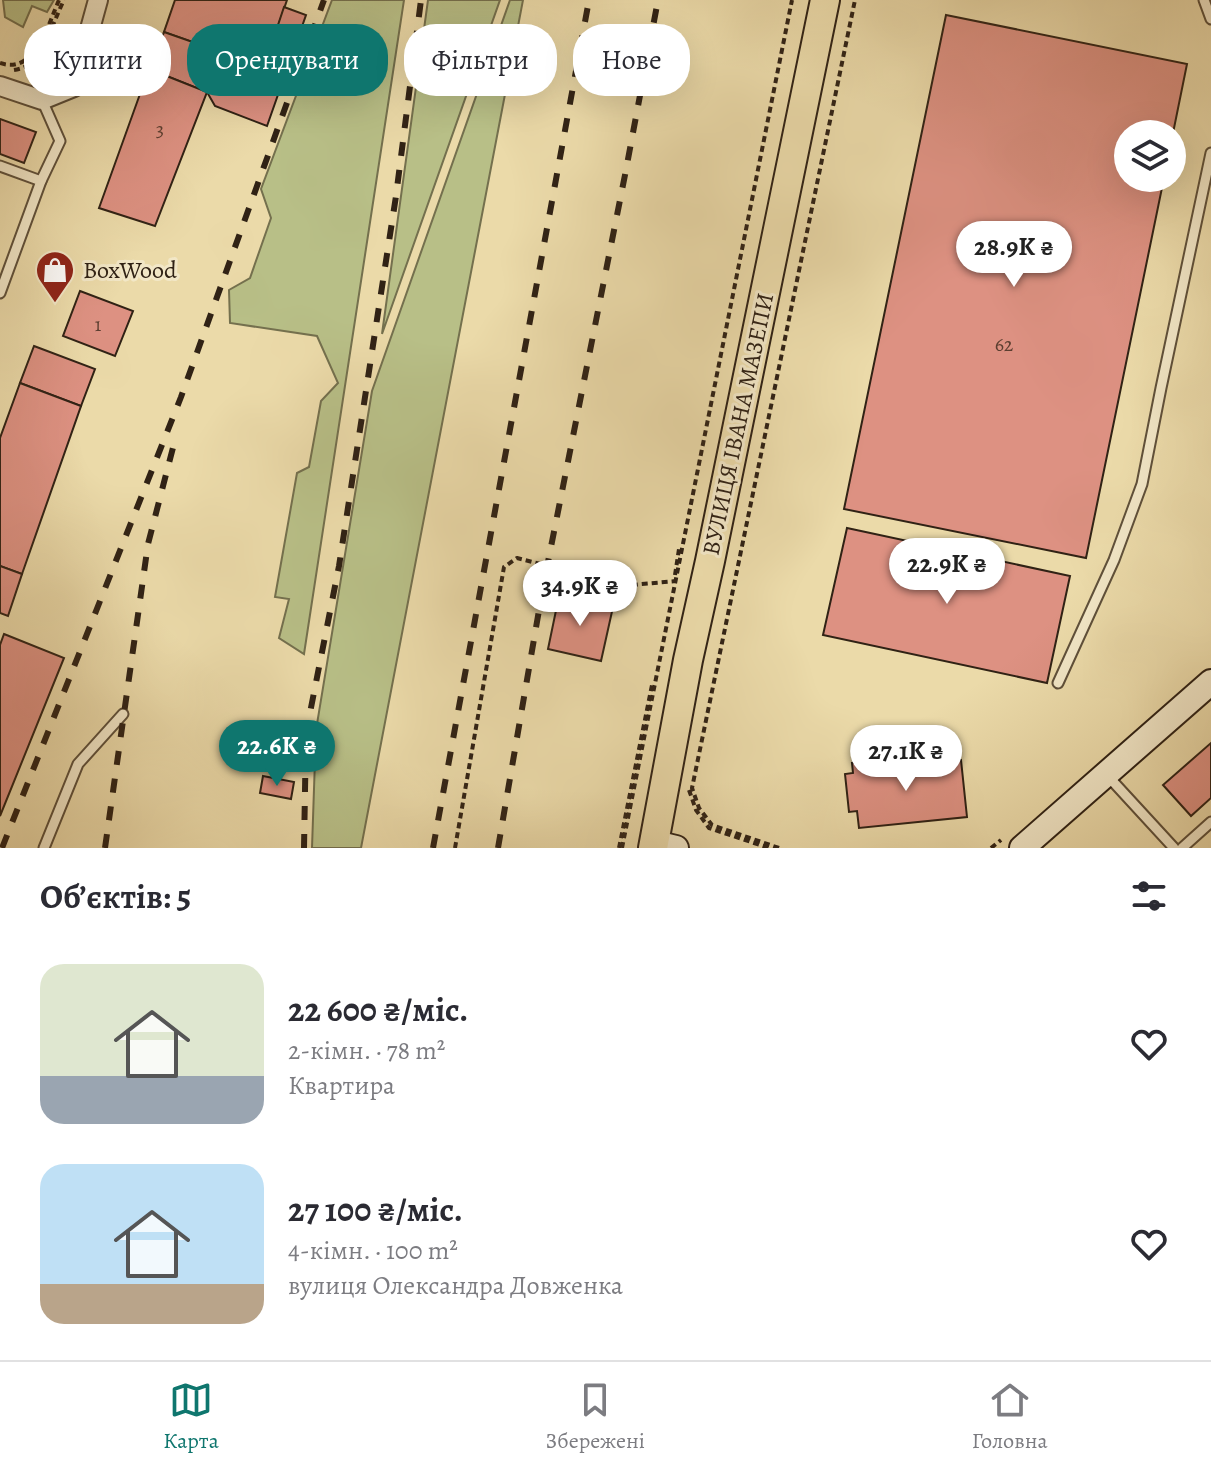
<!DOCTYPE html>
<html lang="uk">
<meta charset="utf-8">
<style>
:root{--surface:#fff;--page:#f2f2f3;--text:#2b2b33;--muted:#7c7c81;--line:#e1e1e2;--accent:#0f766e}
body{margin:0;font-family:Alegreya,serif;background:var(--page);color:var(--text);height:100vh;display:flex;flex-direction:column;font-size:30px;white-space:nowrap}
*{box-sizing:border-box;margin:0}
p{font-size:26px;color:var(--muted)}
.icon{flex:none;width:44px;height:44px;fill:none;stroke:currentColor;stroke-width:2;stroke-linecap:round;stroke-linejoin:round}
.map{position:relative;height:848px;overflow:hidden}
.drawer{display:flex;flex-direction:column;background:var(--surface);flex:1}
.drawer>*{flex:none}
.banner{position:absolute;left:24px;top:24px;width:800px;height:72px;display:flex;gap:16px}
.controls{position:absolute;left:1114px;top:120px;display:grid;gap:16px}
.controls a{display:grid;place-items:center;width:72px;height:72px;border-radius:50%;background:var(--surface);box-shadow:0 8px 32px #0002;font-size:40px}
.price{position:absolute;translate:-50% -68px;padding:0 18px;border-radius:28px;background:#fff;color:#222;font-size:26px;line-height:52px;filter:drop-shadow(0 2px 4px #0008)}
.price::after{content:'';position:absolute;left:50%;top:48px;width:24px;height:18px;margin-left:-12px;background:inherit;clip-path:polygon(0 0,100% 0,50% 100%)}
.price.selected{background:var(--accent);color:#fff}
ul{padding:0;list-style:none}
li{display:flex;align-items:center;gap:24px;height:200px;padding:0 40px}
li span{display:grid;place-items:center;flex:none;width:224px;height:160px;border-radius:24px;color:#555}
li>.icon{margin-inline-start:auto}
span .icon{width:96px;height:96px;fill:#fffc;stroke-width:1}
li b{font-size:34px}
h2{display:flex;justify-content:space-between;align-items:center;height:96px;padding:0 40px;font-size:34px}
.chip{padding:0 28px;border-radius:32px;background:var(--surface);box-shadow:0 8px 32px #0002;font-size:28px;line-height:72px}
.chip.selected{background:var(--accent);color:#fff}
.menu{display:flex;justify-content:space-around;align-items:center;height:112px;border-top:2px solid var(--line);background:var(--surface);font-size:22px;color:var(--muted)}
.menu a{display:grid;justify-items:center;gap:4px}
.menu .selected{color:var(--accent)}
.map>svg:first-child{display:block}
</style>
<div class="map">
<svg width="1211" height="848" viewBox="0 0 1211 848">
<rect width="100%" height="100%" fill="#ebdaa9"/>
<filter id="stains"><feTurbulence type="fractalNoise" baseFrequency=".0025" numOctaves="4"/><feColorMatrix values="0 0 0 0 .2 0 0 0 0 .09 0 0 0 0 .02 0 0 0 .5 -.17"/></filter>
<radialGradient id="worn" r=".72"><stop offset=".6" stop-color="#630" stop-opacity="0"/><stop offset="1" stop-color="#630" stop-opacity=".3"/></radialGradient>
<g fill="#b8bf87" stroke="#74704e" stroke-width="2">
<path d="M3,0H54L47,12L32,6L23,27L5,17Z"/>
<path d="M332,0H404L304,654L279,638L289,599L275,597L297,473L309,467L321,401L338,383L317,336L230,323L229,290L250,278L271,218L261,189Z"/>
<path d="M428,0H500L382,334Z"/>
<path d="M510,0H523L361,848H312L316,730L372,391Z"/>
</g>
<g fill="#dd9182" stroke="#302215" stroke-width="2">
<path d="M175,0H287L264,67L164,32Z"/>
<path d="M284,7L306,15L267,126L215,106L207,92L149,69L164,32L264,67Z"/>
<path d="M946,15L1187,64L1172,138V134H1128V178H1164L1086,558L844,509Z"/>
<path d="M149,69L207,92L155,226L99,208Z"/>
<path d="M0,119L36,132L24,163L0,154Z"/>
<path d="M80,291L133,311L115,356L63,336Z"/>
<path d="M34,346L95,369L81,406L20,383Z"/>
<path d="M20,383L81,406L22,574L0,566V438Z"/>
<path d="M847,528L1070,576L1047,683L823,635Z"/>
<path d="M0,566L22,574L8,616L0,613Z"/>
<path d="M559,596L613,607L601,661L548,649Z"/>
<path d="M4,634L64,658L0,816V645Z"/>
<path d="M1211,743V798L1191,816L1163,785Z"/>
<path d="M888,760L889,767L961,760L967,817L859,828L857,811L849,812L845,774L853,773L852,763Z"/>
<path d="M263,776L294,782L291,799L260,793Z"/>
</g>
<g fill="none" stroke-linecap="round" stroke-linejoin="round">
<defs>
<g id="service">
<path d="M1204,0L1211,19"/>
<path d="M0,166L41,181"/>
<path d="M0,293L41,181L60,141L42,100"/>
<path d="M1058,683L1114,560L1142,484L1161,388L1211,153"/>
<path d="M1106,774L1174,848"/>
<path d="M44,848L78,764L123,714"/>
<path d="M1182,848L1211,822"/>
</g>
<path id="minor" d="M0,86L42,100L74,87L98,0"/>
<g id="secondary">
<path d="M655,843L676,848"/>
<path d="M1022,848L1211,682"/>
</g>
<path id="primary" d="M653,848L688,660L710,561L825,0"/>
</defs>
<use href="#service" stroke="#5f503a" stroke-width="13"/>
<use href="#minor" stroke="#5f503a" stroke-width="22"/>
<use href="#secondary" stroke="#302215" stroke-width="28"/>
<use href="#primary" stroke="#302215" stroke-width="32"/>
<g stroke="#302215" stroke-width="4" stroke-dasharray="6 4" stroke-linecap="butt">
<path d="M0,63C35,75 48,25 59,0"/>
<path d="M14,70C20,69 27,67 31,63C44,51 56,16 64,0"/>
<path d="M675,575L679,549"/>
<path d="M689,790L696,810L709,828L769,848"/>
<path d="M455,848L504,567L517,558L548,566L574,577L620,586L676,581"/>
<path d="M619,848L652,685"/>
<path d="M622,848L792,0"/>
<path d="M779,848L712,825L699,808L692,788L855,0"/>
<path d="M991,848L1001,840"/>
</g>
<use href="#service" stroke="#f2e7c7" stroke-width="9"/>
<use href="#minor" stroke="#f2e7c7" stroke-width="18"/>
<use href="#secondary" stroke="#f2e7c7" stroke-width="24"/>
<use href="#primary" stroke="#ebdaa9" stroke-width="28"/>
<g stroke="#302215" stroke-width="6" stroke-dasharray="14 14" stroke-linecap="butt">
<path d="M2,848L181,397L324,0"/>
<path d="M105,848L148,544L176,436"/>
<path d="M304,848L306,733L339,566L396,196L421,0"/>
<path d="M433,848L589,0"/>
<path d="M498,848L543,587L625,175L658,0"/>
</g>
</g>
<defs>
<symbol id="shop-pin" viewBox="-11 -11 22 30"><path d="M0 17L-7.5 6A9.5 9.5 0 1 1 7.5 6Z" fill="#8f2418" stroke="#f2e7c7"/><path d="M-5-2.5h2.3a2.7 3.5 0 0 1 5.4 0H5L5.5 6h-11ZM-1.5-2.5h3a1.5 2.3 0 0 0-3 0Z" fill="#fff"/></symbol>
</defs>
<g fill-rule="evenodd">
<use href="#shop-pin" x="33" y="248" width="44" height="60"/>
</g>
<g text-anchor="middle" stroke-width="6" stroke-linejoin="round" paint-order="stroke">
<g font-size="20" fill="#5b3e30">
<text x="160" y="136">3</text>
<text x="98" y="331">1</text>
<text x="1004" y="351">62</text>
</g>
<g font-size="24" fill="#302215" stroke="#f2e7c7" text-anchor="start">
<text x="83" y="278">BoxWood</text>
</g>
<g font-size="24" fill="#302215" stroke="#f2e7c7">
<text transform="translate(738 424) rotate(-78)" y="8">ВУЛИЦЯ ІВАНА МАЗЕПИ</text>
</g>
</g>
<rect width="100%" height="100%" filter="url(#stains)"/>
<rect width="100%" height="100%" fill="url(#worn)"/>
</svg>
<div class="controls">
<a><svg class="icon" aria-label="layers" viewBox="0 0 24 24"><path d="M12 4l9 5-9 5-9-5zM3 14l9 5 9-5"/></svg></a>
</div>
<b class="price" style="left:1014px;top:289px">28.9K ₴</b>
<b class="price" style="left:947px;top:606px">22.9K ₴</b>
<b class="price" style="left:580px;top:628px">34.9K ₴</b>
<b class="price selected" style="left:277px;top:788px">22.6K ₴</b>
<b class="price" style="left:906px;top:793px">27.1K ₴</b>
<div class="banner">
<a class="chip">Купити</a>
<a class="chip selected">Орендувати</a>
<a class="chip">Фільтри</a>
<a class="chip">Нове</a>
</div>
</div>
<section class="drawer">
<h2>Об’єктів: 5<svg class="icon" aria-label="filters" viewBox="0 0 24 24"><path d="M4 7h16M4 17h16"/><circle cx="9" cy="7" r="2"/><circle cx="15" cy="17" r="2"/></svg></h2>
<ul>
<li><span style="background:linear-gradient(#dfe7d0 70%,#9aa5b1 0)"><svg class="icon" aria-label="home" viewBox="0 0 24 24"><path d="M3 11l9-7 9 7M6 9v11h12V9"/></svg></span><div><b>22 600 ₴/міс.</b><p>2-кімн. · 78 m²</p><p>Квартира</p></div><svg class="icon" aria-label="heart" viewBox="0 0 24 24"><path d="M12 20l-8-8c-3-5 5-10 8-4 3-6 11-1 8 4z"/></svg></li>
<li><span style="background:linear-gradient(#bfe0f5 75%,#b9a48a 0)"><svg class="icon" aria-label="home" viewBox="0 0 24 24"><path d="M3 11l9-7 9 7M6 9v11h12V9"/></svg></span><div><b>27 100 ₴/міс.</b><p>4-кімн. · 100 m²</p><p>вулиця Олександра Довженка</p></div><svg class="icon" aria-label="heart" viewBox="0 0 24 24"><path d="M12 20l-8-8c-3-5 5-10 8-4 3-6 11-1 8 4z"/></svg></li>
</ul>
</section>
<nav class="menu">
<a class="selected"><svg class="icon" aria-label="map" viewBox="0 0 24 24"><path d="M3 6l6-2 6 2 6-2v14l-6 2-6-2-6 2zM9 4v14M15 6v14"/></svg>Карта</a>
<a><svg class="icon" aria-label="saved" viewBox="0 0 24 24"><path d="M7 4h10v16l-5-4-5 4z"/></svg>Збережені</a>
<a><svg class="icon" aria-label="home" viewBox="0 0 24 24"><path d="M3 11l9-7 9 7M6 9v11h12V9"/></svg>Головна</a>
</nav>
